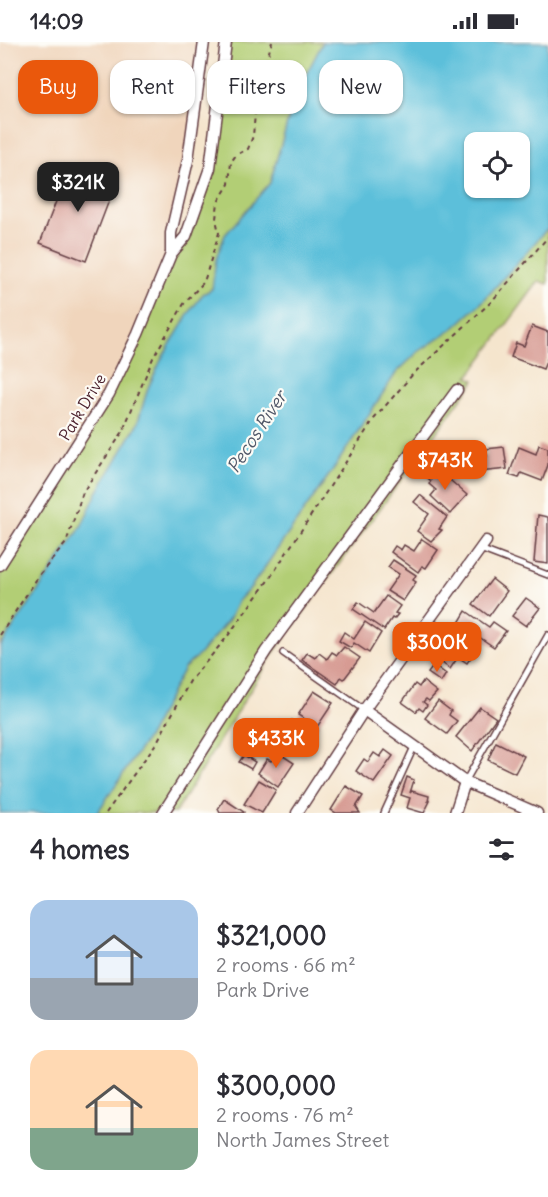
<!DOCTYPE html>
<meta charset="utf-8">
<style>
:root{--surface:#fff;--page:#f7f7f7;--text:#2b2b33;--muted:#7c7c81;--accent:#ea580c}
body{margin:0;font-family:Delius,sans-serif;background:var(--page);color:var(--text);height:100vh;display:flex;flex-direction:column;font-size:22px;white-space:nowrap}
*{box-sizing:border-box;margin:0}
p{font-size:20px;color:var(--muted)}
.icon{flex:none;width:33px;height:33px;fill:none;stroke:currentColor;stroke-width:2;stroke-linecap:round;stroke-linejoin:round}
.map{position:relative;height:771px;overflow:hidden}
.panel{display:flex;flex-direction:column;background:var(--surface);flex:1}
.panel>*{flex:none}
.banner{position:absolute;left:18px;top:18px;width:513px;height:54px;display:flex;gap:12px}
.tools{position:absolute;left:464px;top:90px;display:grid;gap:12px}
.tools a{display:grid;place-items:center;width:66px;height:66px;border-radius:12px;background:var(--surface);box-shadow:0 2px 4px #0004;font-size:30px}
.price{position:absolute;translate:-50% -51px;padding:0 14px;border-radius:12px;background:var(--accent);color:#fff;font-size:20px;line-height:39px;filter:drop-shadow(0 2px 3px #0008)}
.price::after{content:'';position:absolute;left:50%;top:36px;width:18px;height:14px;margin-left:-9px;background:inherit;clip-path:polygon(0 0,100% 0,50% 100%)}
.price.current{background:#222;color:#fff}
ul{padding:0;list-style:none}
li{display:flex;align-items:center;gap:18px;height:150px;padding:0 30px}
li span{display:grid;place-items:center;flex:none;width:168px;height:120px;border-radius:18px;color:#555}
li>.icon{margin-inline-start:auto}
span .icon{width:72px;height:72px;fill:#fffc;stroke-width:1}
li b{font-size:26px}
h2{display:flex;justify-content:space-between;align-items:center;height:72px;padding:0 30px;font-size:26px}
.chip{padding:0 21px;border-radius:18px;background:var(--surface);box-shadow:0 2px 4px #0004;font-size:21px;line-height:54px}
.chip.current{background:var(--accent);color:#fff}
.status{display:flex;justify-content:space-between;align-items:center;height:42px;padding:0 30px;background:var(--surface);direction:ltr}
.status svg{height:16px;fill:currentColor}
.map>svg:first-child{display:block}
</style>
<div class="status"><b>14:09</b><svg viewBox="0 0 49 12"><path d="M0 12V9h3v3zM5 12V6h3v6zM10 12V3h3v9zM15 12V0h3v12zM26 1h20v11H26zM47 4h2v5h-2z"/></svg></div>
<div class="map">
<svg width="548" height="771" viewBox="0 0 548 771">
<rect width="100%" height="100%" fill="#fdfcf7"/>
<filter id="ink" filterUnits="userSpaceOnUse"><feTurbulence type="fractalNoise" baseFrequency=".0167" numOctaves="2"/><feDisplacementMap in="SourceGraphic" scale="12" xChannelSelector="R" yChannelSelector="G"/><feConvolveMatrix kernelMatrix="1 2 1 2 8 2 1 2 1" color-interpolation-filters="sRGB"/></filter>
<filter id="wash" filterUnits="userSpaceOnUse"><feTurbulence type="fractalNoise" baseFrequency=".008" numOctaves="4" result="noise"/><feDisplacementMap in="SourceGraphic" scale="24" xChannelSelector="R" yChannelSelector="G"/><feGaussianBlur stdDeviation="1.35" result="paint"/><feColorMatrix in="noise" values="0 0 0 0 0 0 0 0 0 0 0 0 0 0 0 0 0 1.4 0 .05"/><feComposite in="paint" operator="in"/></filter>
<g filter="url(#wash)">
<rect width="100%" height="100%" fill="#f5e5cd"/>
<path fill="#f0d5bc" d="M0,0H204L171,212L126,319L0,523Z"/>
<g fill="#b2ce75" stroke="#7e7650" stroke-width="1.5">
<path d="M226,0H323L295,54L270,141L225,193L212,247L203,252L162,316L148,346L137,383L98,449L80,487L0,605V523L91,382L186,194L210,126Z"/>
<path d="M548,186V242L539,239L468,335L475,338L272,613L175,771H97L149,693L184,626L199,613L229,577L238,559L251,545L334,426L396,331L418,310L455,285L483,259Z"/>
</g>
<path fill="#5cbfda" stroke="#536f82" stroke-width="1.5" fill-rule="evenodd" d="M323,0H548V186L483,259L455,285L418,310L396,331L334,426L251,545L238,559L229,577L199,613L184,626L149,693L97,771H0V605L80,487L98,449L137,383L148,346L162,316L189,271L203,252L212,247L216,217L225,193L270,141L295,54ZM474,100H519V146H474Z"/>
<g id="blocks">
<g fill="#d5968e">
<path d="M70,123L116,140L86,219L40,201Z"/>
<path d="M532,284L548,290V315L543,327L511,315L516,301L524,304Z"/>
<path d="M474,400L476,415L487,414L486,407L504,405L507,427L460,432L458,415L465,414L463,401Z"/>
<path d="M539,403L548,406V423L542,439L521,431L519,436L509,433L519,405L536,412Z"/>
<path d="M435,425L467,453L450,472L431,454L436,448L429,442L431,439L426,434Z"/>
<path d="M420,453L447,475L439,487L442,488L431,499L417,489L429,472L414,460Z"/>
<path d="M538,473L548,475V522L534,520Z"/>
<path d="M422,497L438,508L426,526L422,524L418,530L391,510L395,504L401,508L404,503L414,509Z"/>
<path d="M393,518L416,533L413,538L416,540L403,559L387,549L399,532L388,525Z"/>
<path d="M492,537L507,549L489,574L473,562Z"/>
<path d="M386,554L400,564L395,571L398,572L394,577L392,576L384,588L353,567L358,560L374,571Z"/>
<path d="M526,556L540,566L526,584L512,574Z"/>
<path d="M466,569L489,585L493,580L506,589L494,605L473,591L468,599L454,589Z"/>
<path d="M365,580L381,591L369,611L354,601L351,606L339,599L344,590L354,597Z"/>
<path d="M451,593L475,610L467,621L458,615L450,627L441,620L444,615L437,611Z"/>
<path d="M344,605L360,616L344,637L341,635L337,642L302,618L307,611L315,616L319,611L327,617L332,610L337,613Z"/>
<path d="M434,623L446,632L441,640L428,631Z"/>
<path d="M423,639L437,650L429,659L426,657L423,660L427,663L423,669L419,666L416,670L402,660L415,642L419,645Z"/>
<path d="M314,649L333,661L317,685L298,673Z"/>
<path d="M438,659L451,669L449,673L457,679L447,692L425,676Z"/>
<path d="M480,665L496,676L472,709L456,695Z"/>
<path d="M292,678L314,694L300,709L281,696Z"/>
<path d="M261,684L281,692L274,704L256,693Z"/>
<path d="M496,700L524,714L515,731L488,718Z"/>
<path d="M385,708L393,714L374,741L356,729L364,717L368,720L374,711L380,715Z"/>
<path d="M277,710L294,721L278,745L258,731L267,717L271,719Z"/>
<path d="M244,713L255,720L251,727L239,720Z"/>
<path d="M407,735L414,738L410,751L412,749L429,754L428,759H430L424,771L407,766L410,756L401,753Z"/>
<path d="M259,738L276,748L262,771L244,762Z"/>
<path d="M346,744L363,754L356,765L360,771H336L331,768Z"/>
<path d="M224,757L244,770L243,771H220L218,767Z"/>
</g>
</g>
</g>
<g filter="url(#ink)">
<use href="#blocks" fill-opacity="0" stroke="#643d43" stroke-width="1.5"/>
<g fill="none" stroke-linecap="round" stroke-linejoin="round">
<defs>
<g id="service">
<path d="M480,507L548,533"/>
<path d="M283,611L364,668"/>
<path d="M465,740L548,593"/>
<path d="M384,771L414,705"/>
</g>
<g id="minor">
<path d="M171,212V191L188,118L204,0"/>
<path d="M0,523L109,352L138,292L171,212L186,194L210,126L226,0"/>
<path d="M364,668L465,740L537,771"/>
<path d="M163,771L266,609L457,348"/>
<path d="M297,771L364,668L486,499"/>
<path d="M455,771L465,740"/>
</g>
</defs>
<use href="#service" stroke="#643d43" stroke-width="8"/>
<use href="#minor" stroke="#643d43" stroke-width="13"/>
<g stroke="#643d43" stroke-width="2" stroke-dasharray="4.5 4.5" stroke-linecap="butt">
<path d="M0,593L40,532L66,501L83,450L122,391L153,316L185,260L204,240L219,191L216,177L218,160L229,142L231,120L236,113L248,107L253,94L257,50L272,0"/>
<path d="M106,771L157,700L190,639L227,595L272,533L374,377L413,332L491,260L548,195"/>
</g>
<use href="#service" stroke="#fff" stroke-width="5"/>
<use href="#minor" stroke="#fff" stroke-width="10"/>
</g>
</g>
<g text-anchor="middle" stroke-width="4.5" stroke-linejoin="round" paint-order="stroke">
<g font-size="16" fill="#4a1f2b" stroke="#fdfcf7">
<text transform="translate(82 365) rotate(-59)" y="6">Park Drive</text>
</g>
<g font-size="18" font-style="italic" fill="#505768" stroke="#fdfcf7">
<text transform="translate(257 390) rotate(-57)" y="6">Pecos River</text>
</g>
</g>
</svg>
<div class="tools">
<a><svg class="icon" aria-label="locate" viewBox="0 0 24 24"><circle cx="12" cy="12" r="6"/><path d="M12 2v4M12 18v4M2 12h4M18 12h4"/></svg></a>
</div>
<b class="price current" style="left:78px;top:171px">$321K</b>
<b class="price" style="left:445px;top:449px">$743K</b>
<b class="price" style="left:437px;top:631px">$300K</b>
<b class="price" style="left:276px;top:727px">$433K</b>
<div class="banner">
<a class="chip current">Buy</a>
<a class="chip">Rent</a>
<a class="chip">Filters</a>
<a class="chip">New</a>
</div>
</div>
<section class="panel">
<h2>4 homes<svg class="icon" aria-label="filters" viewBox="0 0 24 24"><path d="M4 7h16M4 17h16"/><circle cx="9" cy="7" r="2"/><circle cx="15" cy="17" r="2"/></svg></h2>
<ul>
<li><span style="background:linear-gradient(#a9c7e8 65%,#9aa5b1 0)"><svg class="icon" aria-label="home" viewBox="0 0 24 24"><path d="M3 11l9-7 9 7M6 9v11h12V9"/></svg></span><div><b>$321,000</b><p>2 rooms · 66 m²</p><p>Park Drive</p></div></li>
<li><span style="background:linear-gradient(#ffd9b3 65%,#7fa58c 0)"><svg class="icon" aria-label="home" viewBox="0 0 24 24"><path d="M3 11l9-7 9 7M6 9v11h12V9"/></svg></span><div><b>$300,000</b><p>2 rooms · 76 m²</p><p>North James Street</p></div></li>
</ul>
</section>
